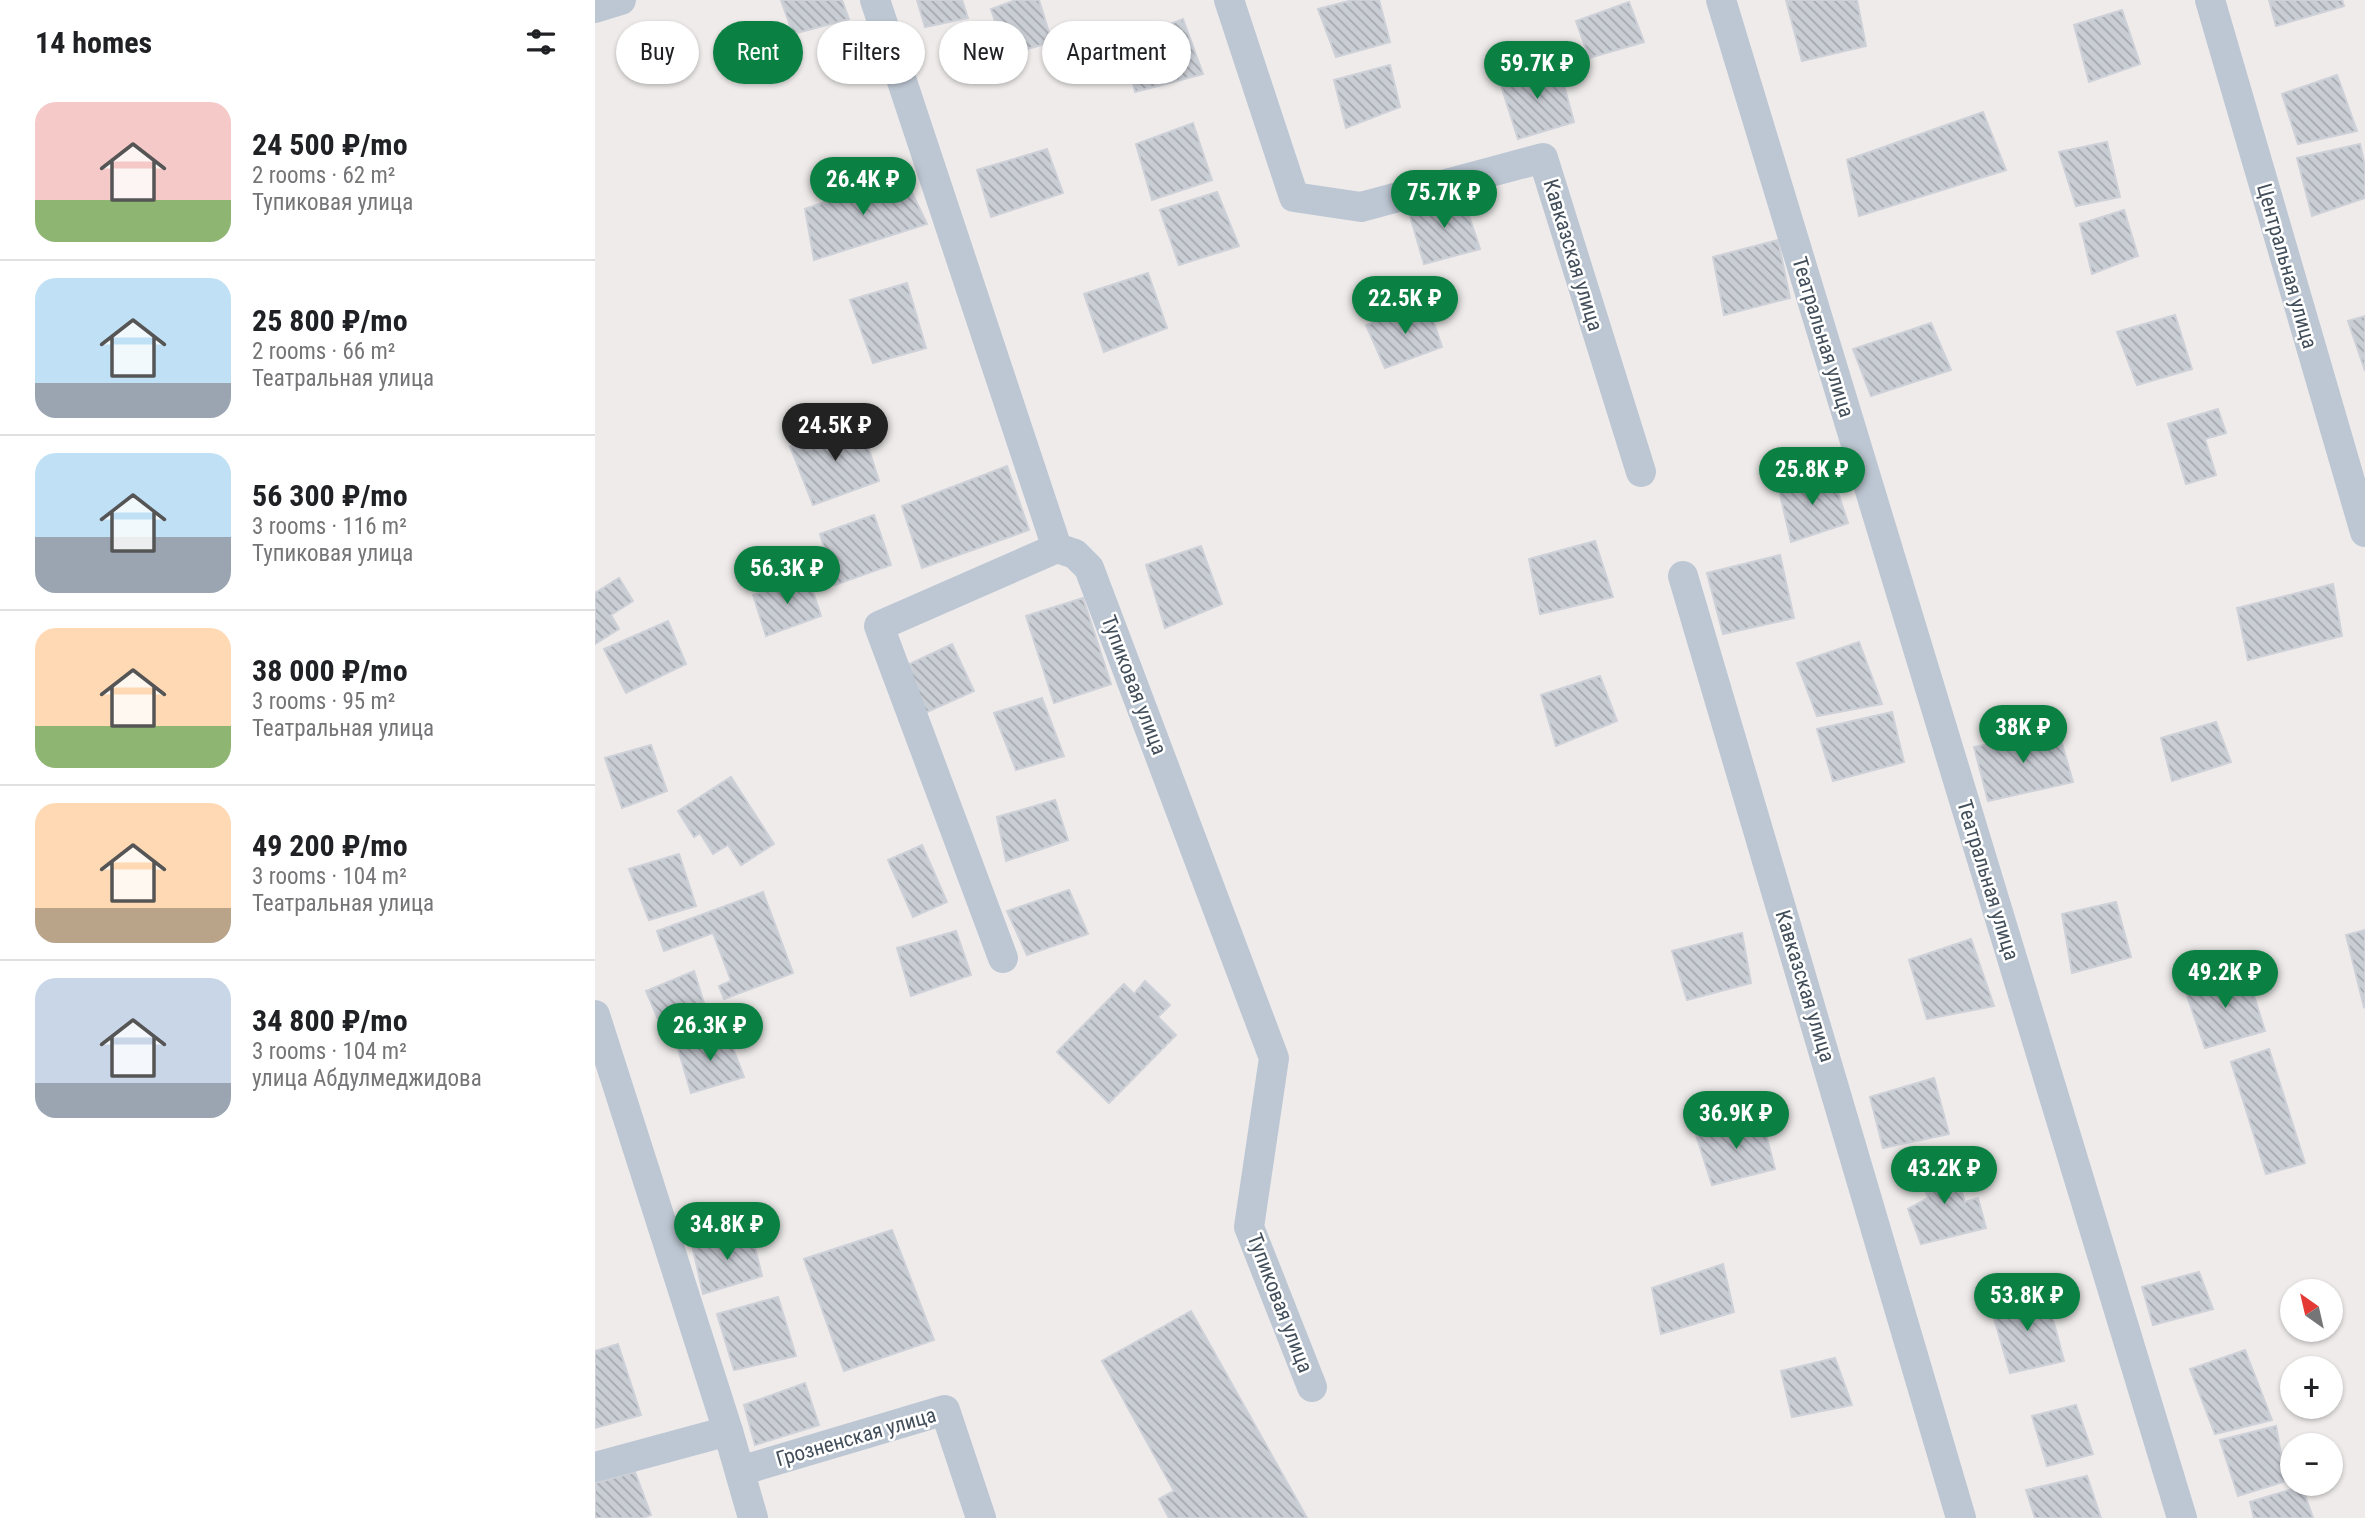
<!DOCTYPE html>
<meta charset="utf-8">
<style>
:root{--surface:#fff;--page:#f2f2f2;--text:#202124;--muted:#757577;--line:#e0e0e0;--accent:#0b8043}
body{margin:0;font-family:"Roboto Condensed",sans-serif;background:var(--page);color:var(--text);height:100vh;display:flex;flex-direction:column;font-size:26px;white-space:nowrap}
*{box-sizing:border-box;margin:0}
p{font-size:23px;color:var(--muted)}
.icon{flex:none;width:38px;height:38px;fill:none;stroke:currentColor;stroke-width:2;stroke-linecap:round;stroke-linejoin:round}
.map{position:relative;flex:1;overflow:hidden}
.details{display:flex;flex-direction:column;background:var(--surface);width:595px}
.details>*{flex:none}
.hud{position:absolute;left:21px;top:21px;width:665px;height:63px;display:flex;gap:14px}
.needle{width:46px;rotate:326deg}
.buttons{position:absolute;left:1685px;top:1279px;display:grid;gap:14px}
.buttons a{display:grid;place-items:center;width:63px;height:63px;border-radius:50%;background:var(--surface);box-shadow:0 2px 5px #0004;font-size:35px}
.price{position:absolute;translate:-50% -60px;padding:0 16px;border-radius:24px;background:var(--accent);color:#fff;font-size:23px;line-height:46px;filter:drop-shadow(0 2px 4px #0008)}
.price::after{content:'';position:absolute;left:50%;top:42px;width:21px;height:16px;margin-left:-10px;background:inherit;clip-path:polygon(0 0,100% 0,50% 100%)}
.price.current{background:#222;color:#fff}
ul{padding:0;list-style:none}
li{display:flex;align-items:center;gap:21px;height:175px;padding:0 35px}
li+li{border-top:2px solid var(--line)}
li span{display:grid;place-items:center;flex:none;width:196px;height:140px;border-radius:21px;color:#555}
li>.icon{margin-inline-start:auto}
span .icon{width:84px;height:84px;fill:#fffc;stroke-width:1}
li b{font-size:30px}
h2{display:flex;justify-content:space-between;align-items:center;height:84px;padding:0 35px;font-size:30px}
.chip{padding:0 24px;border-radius:32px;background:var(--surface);box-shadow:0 2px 5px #0004;font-size:24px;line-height:63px}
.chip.current{background:var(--accent);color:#fff}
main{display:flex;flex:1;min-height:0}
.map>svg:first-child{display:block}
</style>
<main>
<section class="details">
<h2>14 homes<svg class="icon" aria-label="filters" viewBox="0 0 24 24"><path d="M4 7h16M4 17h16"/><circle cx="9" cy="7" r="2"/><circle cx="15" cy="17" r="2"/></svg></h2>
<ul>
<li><span style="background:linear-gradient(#f6c9c9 70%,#8fb573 0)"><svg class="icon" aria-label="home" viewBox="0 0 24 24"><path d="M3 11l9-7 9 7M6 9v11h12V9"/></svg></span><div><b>24 500 ₽/mo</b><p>2 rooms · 62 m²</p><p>Тупиковая улица</p></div></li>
<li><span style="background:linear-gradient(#bfe0f5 75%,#9aa5b1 0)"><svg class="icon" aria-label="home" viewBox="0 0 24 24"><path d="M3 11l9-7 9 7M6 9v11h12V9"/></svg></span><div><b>25 800 ₽/mo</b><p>2 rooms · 66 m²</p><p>Театральная улица</p></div></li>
<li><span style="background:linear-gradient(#bfe0f5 60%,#9aa5b1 0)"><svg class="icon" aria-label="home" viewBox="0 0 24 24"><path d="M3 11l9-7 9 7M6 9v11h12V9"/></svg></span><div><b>56 300 ₽/mo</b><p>3 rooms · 116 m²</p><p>Тупиковая улица</p></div></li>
<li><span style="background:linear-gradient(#ffd9b3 70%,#8fb573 0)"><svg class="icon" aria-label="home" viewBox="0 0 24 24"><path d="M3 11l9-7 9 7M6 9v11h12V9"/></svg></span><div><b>38 000 ₽/mo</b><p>3 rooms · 95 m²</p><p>Театральная улица</p></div></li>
<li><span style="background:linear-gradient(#ffd9b3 75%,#b9a48a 0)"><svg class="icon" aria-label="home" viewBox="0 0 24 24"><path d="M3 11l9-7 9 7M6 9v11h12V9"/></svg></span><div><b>49 200 ₽/mo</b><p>3 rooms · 104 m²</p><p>Театральная улица</p></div></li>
<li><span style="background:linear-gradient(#c9d6e8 75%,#9aa5b1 0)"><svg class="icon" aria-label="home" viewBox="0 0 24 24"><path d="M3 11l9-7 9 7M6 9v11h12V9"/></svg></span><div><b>34 800 ₽/mo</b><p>3 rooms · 104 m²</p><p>улица Абдулмеджидова</p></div></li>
</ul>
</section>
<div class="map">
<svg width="1770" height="1518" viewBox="0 0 1770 1518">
<defs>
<pattern id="building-back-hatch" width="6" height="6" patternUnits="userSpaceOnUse" patternTransform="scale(1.75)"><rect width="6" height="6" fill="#c9cdd4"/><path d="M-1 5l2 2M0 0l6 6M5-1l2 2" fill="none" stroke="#a5a9af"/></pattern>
</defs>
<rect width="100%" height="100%" fill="#efebeb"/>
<g fill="url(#building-back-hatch)" stroke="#ced1d8" stroke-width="2">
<path d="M186,0H247L254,19L198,34Z"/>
<path d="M322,0H367L373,18L330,27Z"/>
<path d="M421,0H444L457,42L411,55L396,9Z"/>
<path d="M758,0H784L795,42L741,57L723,9Z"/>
<path d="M1191,0H1262L1271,46L1207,61Z"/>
<path d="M1674,0H1747L1749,6L1681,26Z"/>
<path d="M1034,2L1049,42L994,58L981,21Z"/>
<path d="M1527,10L1545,64L1494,82L1479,25Z"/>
<path d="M588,19L608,74L540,92L528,42Z"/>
<path d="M963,63L979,122L923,139L904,79Z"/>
<path d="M795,65L805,107L751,128L739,80Z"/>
<path d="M1742,75L1762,131L1703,144L1687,94Z"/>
<path d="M1388,112L1411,170L1264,216L1252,160Z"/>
<path d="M598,123L617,180L557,200L541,144Z"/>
<path d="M1512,142L1525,197L1481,206L1464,152Z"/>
<path d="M1765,144L1770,166V198L1717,216L1702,158Z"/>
<path d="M452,149L468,193L396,217L382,170Z"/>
<path d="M308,174L332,224L219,260L210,209Z"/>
<path d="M622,192L644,246L584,265L565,210Z"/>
<path d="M868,197L885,249L829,264L813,209Z"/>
<path d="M1529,210L1543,256L1497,274L1485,224Z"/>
<path d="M1183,240L1195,298L1129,315L1118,257Z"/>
<path d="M553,273L572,328L509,352L489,294Z"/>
<path d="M312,283L331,348L278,363L255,300Z"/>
<path d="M833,305L847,347L790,368L771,325Z"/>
<path d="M1580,315L1597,369L1542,385L1522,332Z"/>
<path d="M1770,316V371L1753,321Z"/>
<path d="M1336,323L1356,370L1276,396L1258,349Z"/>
<path d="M1623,409L1631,433L1610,439L1621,475L1591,484L1573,424Z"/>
<path d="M265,422L284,481L218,505L195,446Z"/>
<path d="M412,466L434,530L327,568L307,506Z"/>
<path d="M1236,471L1253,523L1196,542L1184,490Z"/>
<path d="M279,515L296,565L240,585L225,534Z"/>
<path d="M1000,541L1018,597L945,614L934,559Z"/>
<path d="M606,546L627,604L570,628L551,565Z"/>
<path d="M1185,555L1199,618L1128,634L1112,573Z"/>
<path d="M213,576L226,616L171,636L158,595Z"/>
<path d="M24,578L38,601L16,615L24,629L0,644V593Z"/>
<path d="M1738,584L1747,636L1653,660L1642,608Z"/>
<path d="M488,598L516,684L459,703L431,616Z"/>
<path d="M73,621L91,664L31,693L9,649Z"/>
<path d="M1264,642L1287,704L1222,716L1202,663Z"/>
<path d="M357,644L379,691L330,713L308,667Z"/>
<path d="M1005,676L1022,721L961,746L946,695Z"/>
<path d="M447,698L469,756L421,770L399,713Z"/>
<path d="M1297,712L1309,762L1238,781L1222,729Z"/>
<path d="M1621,722L1636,762L1577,781L1566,738Z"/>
<path d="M1463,730L1478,782L1393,801L1379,747Z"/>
<path d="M56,745L72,791L27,808L10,758Z"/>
<path d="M136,777L179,844L146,865L133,845L118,854L105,833L99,837L83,811Z"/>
<path d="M460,800L473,840L411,861L402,817Z"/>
<path d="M327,845L352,902L318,917L293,860Z"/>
<path d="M84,854L101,906L54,920L34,869Z"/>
<path d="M474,890L493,934L432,955L412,911Z"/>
<path d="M168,892L198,973L129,999L124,986L136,981L118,933L69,951L62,931Z"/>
<path d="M1521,902L1536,957L1477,973L1467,914Z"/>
<path d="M1770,930V1006L1769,1007L1751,935Z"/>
<path d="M361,931L376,975L316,996L302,948Z"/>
<path d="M1147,933L1156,983L1092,1000L1077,951Z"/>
<path d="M1376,939L1399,1006L1332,1019L1314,960Z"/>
<path d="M99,971L113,1016L68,1031L51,991Z"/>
<path d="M1652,973L1670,1031L1610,1048L1589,987Z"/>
<path d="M550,981L575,1005L563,1017L581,1035L514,1103L462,1052L529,984L539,994Z"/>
<path d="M132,1032L149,1077L96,1093L83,1049Z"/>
<path d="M1674,1049L1710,1163L1671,1174L1636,1062Z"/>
<path d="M1339,1078L1354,1134L1288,1148L1275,1097Z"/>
<path d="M1166,1115L1180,1169L1117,1185L1101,1135Z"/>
<path d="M1356,1158L1370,1202L1383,1198L1391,1228L1326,1244L1313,1209L1333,1198L1323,1171Z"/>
<path d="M297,1230L339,1340L249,1371L209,1259Z"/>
<path d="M156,1231L167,1276L108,1294L97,1245Z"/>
<path d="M1128,1264L1139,1312L1066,1334L1057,1288Z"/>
<path d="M1604,1272L1618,1309L1558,1325L1547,1287Z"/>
<path d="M1451,1293L1469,1361L1415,1373L1395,1305Z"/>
<path d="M183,1297L201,1356L139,1370L122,1314Z"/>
<path d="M596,1311L712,1518H574L564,1499L579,1491L507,1361Z"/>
<path d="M23,1344L46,1415L0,1428V1351Z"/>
<path d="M1650,1350L1677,1420L1620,1434L1595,1369Z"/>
<path d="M1240,1358L1257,1405L1197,1417L1186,1371Z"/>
<path d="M210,1383L224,1425L160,1445L149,1405Z"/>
<path d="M1481,1405L1498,1454L1452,1466L1437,1416Z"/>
<path d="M1681,1426L1691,1481L1643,1496L1625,1440Z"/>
<path d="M40,1472L56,1515L48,1518H0V1483Z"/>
<path d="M1492,1476L1506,1518H1440L1431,1490Z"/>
<path d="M1707,1486L1718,1518H1659L1655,1502Z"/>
</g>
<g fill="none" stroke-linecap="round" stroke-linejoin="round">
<g stroke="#bdc7d3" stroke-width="30">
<path d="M280,0L462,548L480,554L494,568L679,1058L654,1227L717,1387"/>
<path d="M634,0L699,197L766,207L948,158L1046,472"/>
<path d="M1126,0L1587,1518"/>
<path d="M1615,0L1770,532"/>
<path d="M0,8L26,0"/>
<path d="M1088,576L1366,1518"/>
<path d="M408,958L284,626L462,548"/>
<path d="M0,1015L133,1431L158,1518"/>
<path d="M0,1467L133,1431"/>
<path d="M145,1471L350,1410L386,1518"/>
</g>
</g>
<g text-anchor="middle" stroke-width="5" stroke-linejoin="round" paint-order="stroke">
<g font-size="21" fill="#424e5a" stroke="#fff">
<text transform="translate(978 255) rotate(73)" y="7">Кавказская улица</text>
<text transform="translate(1692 266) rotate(74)" y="7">Центральная улица</text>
<text transform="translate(1228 337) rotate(73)" y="7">Театральная улица</text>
<text transform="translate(539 685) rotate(69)" y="7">Тупиковая улица</text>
<text transform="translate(1393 880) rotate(73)" y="7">Театральная улица</text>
<text transform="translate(1210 986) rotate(73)" y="7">Кавказская улица</text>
<text transform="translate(685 1303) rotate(69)" y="7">Тупиковая улица</text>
<text transform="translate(261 1437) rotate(-16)" y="7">Грозненская улица</text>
</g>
</g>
</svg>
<div class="buttons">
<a><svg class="needle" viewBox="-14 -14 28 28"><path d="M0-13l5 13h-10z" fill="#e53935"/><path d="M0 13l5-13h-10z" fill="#757577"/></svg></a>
<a>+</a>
<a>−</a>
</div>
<b class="price" style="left:942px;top:101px">59.7K ₽</b>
<b class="price" style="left:268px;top:217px">26.4K ₽</b>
<b class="price" style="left:849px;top:230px">75.7K ₽</b>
<b class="price" style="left:810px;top:336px">22.5K ₽</b>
<b class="price current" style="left:240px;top:463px">24.5K ₽</b>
<b class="price" style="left:1217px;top:507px">25.8K ₽</b>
<b class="price" style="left:192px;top:606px">56.3K ₽</b>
<b class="price" style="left:1428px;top:765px">38K ₽</b>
<b class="price" style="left:1630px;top:1010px">49.2K ₽</b>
<b class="price" style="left:115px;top:1063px">26.3K ₽</b>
<b class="price" style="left:1141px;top:1151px">36.9K ₽</b>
<b class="price" style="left:1349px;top:1206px">43.2K ₽</b>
<b class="price" style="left:132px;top:1262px">34.8K ₽</b>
<b class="price" style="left:1432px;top:1333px">53.8K ₽</b>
<div class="hud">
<a class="chip">Buy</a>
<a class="chip current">Rent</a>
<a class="chip">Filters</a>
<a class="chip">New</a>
<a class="chip">Apartment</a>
</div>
</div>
</main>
